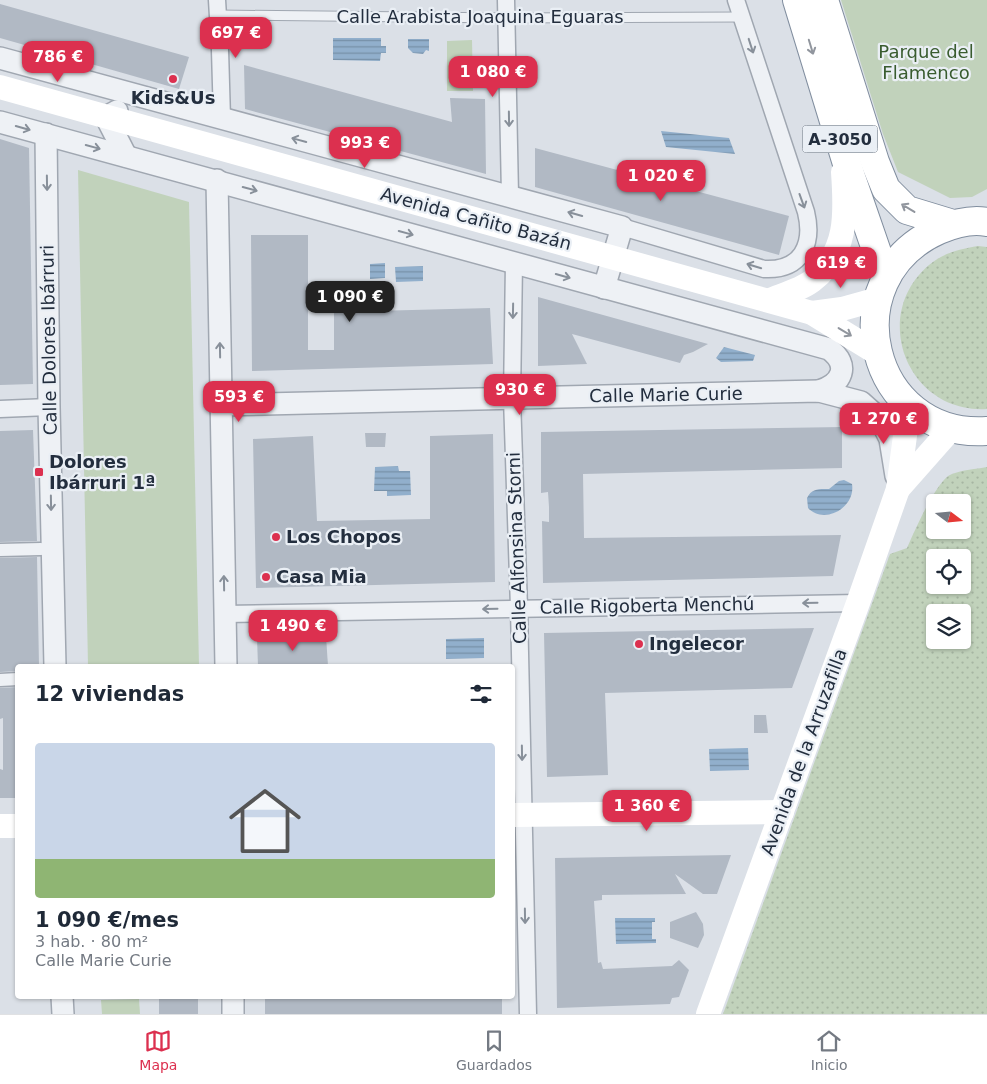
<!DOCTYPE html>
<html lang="es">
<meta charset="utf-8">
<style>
:root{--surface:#fff;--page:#f6f6f7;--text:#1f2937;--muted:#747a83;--line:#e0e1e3;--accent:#dc304f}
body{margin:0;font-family:"DejaVu Sans",sans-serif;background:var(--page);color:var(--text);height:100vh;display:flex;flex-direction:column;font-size:19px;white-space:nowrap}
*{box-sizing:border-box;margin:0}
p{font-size:16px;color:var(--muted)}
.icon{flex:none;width:28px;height:28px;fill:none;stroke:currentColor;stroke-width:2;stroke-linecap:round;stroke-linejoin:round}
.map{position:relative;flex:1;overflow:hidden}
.sheet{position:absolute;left:15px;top:664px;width:500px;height:335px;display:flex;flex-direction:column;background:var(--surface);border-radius:5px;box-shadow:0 1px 4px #0004}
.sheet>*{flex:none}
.needle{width:32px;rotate:106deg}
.controls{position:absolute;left:926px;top:494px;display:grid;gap:10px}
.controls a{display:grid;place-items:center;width:45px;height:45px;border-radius:5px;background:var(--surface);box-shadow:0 1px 4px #0004;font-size:25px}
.price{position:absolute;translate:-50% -42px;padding:0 11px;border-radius:10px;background:var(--accent);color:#fff;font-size:16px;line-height:32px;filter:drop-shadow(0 1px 2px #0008)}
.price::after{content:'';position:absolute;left:50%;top:30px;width:15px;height:11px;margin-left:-8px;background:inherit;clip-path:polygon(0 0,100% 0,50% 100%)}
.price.on{background:#222;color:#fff}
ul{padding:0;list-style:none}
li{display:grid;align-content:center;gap:10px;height:265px;padding:0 20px}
li span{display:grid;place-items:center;height:155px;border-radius:5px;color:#555}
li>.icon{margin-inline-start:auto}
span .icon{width:90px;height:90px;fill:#fffc;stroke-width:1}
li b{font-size:21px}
h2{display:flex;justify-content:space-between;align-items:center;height:60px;padding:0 20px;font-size:21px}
.dock{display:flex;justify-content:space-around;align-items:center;height:70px;border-top:1px solid var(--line);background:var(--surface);font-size:14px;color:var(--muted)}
.dock a{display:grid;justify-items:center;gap:2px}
.dock .on{color:var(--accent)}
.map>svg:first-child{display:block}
</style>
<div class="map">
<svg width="987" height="1014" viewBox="0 0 987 1014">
<defs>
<pattern id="grass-dots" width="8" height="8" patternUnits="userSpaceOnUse" patternTransform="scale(1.25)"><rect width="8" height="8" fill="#c1d2bb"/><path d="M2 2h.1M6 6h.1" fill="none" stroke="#a6b5a2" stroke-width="1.8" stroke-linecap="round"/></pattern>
<pattern id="water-rules" width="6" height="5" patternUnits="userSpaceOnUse" patternTransform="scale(1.25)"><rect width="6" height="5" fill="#91afcc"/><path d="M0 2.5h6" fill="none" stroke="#768fa7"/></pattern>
</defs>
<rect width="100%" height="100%" fill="#dbe0e7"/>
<g fill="url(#grass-dots)" fill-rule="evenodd">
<path d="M978,246L987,247V409C908,414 869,316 929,265C943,253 960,249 978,246Z"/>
<path d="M987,467V1014H723L890,554L907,548C914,532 937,479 952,474C962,470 976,469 987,467ZM935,502H962V530H935ZM935,558H962V585H935ZM935,612H962V640H935Z"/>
</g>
<g fill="#c1d2bb">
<path d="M841,0H987V189L972,197L950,198L898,172L883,134Z"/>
<path d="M472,40L473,91H447V41Z"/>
<path d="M78,170L189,202L199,666H88Z"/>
<path d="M139,999L140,1014H102L101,1000Z"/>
</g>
<g fill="url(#water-rules)">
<path d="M333,38H381V46H386V53H381L380,61L333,60Z"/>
<path d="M408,39H429V51L426,50L423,54L413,53L408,48Z"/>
<path d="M661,131L729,138L735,154L666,147Z"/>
<path d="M385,263V278L370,279V264Z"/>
<path d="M423,266V281L396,282L395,267Z"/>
<path d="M724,347L755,355L753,361L721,362L716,358Z"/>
<path d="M398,466L399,471H410L411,495L387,496V491H374L375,467Z"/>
<path d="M844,480L852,484C856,508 824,525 808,508L807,498C812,488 819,489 829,489L839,481Z"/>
<path d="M484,638V658L446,659V639Z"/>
<path d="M748,748L749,770L710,771L709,749Z"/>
<path d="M615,918H655V922H652V939H656V943L616,944Z"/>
</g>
<g fill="#b1b9c4">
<path d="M0,4L189,57L179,89L0,38Z"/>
<path d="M244,65L452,122L450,98L485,99L486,174L245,109Z"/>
<path d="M0,139L29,148L33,384L0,385Z"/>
<path d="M535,148L789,216L779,255L535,187Z"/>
<path d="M251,235H308V350H334V312L490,308L493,364L252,371Z"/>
<path d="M538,297L708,344L693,352L684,355L680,363L572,334L587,364L538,366Z"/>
<path d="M842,427V468L583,474L584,538L841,535L833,576L543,583L542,521L549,522V507L548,492L541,493V432Z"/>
<path d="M33,430L37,541L0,542V431Z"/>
<path d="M365,433H386L385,447H366Z"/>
<path d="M493,434L495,582L256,588L253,439L313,436L317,521L430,519V436Z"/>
<path d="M37,557L39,666H18V671L0,672V558Z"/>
<path d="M814,628L792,688L605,693L608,775L547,777L544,633Z"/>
<path d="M326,636L328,666H258L257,638Z"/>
<path d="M18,687V798H0V769L3,770V718L0,719V688Z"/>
<path d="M754,715H766L768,733H754Z"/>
<path d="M731,855L717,894H703L675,874L686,894L602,895V900L594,901L598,963L601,962L603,969L672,966L679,960L689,970L679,997L672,998L670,1004L557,1008L555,858Z"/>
<path d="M696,912L703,924L704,935L698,948L670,938V922Z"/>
<rect x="159" y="996" width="39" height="18"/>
<rect x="265" y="996" width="237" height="18"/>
</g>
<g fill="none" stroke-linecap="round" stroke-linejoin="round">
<defs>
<path id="service" d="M218,15L508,18L741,17"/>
<g id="pedestrian">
<path d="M0,550L41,549"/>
<path d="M0,680L18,679"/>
</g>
<g id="minor">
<path d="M217,0L220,50L222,119"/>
<path d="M506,0L510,195"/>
<path d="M622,227L764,269C801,271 814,245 806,212L736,0"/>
<path d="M514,262L512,398L519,608L528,1014"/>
<path d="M0,409L49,407"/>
<path d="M225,614L858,603"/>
</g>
<g id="tertiary">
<path d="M0,58C207,116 415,169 622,227L604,288"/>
<path d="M117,111L106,117L126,156"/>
<path d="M0,122L829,349C851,365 842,384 819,391"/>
<path d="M46,134L49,407L55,666"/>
<path d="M217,180L226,666"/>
<path d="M221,405L819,391L861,402L880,419L890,439L896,476"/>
<path d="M62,996L63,1014"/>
<path d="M233,996V1014"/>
</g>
<g id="trunk">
<path d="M797,0L851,177L880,261L887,276"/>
<path d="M824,0L875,162L886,189L907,210L953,224"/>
<path d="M987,222C971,219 953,224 939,230C830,278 869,439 987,431"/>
</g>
</defs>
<use href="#service" stroke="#a0a7b1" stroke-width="11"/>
<use href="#pedestrian" stroke="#a0a7b1" stroke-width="15"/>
<use href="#minor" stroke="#a0a7b1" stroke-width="19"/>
<use href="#tertiary" stroke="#a0a7b1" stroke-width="24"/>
<use href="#trunk" stroke="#818e9f" stroke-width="30"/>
<use href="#service" stroke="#eef1f5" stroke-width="9"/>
<use href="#pedestrian" stroke="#eef1f5" stroke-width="12"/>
<use href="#minor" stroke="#eef1f5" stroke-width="16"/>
<use href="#tertiary" stroke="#eef1f5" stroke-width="21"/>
<g stroke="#fff" stroke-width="24">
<path d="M0,87L812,313L877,353"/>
<path d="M770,300C782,295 802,289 812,281C848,253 846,213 843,172"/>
<path d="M812,313L842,309L878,299"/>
<path d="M898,489L951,429"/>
<path d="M512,815L782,812"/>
<path d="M0,826H18"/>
<path d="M708,1014L858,603L898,489L909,405"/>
</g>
<use href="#trunk" stroke="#fff" stroke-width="28"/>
</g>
<defs><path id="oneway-shaft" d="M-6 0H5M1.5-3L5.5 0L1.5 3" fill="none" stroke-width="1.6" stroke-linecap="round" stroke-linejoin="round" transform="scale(1.25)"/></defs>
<g stroke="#88909a">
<use href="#oneway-shaft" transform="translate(751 46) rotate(72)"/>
<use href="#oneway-shaft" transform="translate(509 119) rotate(89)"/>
<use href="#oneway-shaft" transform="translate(23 128) rotate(16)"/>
<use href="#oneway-shaft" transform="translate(299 140) rotate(-165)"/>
<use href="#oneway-shaft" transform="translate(93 147) rotate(15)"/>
<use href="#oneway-shaft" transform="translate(47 183) rotate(89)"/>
<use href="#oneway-shaft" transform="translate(250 189) rotate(15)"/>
<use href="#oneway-shaft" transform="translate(802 201) rotate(70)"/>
<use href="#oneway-shaft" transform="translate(575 214) rotate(-164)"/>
<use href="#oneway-shaft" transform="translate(406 233) rotate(15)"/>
<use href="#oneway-shaft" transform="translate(754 266) rotate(-163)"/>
<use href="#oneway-shaft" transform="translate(563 276) rotate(16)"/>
<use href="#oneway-shaft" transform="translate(513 311) rotate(91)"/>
<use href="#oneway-shaft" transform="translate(220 350) rotate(-91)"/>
<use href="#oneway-shaft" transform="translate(51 503) rotate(89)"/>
<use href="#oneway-shaft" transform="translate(224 583) rotate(-91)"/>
<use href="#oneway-shaft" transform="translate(810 603) rotate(179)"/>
<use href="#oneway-shaft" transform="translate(490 609) rotate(179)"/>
<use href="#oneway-shaft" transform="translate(522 753) rotate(89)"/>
<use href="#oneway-shaft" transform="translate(525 916) rotate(89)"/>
</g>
<g stroke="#91969e">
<use href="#oneway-shaft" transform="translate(811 47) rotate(73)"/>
<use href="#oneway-shaft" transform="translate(908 208) rotate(-149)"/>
<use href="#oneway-shaft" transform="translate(845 332) rotate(31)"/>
</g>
<g fill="#dc304f" stroke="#eaeff5" stroke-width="2">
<circle cx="173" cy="79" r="5"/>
<rect x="34" y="467" width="10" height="10" rx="2.5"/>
<circle cx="276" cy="537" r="5"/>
<circle cx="266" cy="577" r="5"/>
<circle cx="639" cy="644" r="5"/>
</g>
<g text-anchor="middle" stroke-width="4.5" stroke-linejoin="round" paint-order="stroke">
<rect fill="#eaeff5" stroke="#5f6875" stroke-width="1" x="802.5" y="125.5" width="75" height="27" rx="4"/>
<g font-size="16" font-weight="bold" fill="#232e3e">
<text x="840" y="145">A-3050</text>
</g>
<g font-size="18" fill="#232e3e" stroke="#eaeff5">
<text x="480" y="23">Calle Arabista Joaquina Eguaras</text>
<text transform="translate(476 219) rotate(15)" y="6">Avenida Cañito Bazán</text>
<text transform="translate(49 340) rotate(-91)" y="6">Calle Dolores Ibárruri</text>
<text transform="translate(666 395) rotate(-1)" y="6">Calle Marie Curie</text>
<text transform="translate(517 548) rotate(-92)" y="6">Calle Alfonsina Storni</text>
<text transform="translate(647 606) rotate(-1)" y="6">Calle Rigoberta Menchú</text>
<text transform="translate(804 752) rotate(-70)" y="6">Avenida de la Arruzafilla</text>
</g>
<g font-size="18" fill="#395c2f" stroke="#eaeff5">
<text x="926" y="58">Parque del<tspan x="926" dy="21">Flamenco</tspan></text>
</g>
<g font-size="18" font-weight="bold" fill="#232e3e" stroke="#eaeff5" text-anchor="start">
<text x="173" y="104" text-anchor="middle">Kids&amp;Us</text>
<text x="49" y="468">Dolores<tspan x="49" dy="21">Ibárruri 1ª</tspan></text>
<text x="286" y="543">Los Chopos</text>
<text x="276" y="583">Casa Mia</text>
<text x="649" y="650">Ingelecor</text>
</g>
</g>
</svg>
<div class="controls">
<a><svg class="needle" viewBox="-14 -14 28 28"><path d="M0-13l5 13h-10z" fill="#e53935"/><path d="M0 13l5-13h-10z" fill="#747a83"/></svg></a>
<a><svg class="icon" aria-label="locate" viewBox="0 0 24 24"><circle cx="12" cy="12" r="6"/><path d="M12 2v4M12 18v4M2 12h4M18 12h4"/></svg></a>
<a><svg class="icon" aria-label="layers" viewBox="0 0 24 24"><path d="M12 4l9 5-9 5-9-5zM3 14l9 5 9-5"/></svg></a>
</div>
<b class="price" style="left:236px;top:59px">697 €</b>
<b class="price" style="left:58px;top:83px">786 €</b>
<b class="price" style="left:493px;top:98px">1 080 €</b>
<b class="price" style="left:365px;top:169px">993 €</b>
<b class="price" style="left:661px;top:202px">1 020 €</b>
<b class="price" style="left:841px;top:289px">619 €</b>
<b class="price on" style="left:350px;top:323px">1 090 €</b>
<b class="price" style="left:520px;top:416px">930 €</b>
<b class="price" style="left:239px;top:423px">593 €</b>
<b class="price" style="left:884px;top:445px">1 270 €</b>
<b class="price" style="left:293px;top:652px">1 490 €</b>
<b class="price" style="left:647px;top:832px">1 360 €</b>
<section class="sheet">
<h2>12 viviendas<svg class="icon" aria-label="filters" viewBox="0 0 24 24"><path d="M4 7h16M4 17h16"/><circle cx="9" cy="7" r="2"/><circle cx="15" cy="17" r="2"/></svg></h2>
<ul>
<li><span style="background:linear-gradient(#c9d6e8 75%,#8fb573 0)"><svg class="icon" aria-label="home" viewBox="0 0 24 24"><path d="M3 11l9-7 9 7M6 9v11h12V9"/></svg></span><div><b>1 090 €/mes</b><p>3 hab. · 80 m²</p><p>Calle Marie Curie</p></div></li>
</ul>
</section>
</div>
<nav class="dock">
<a class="on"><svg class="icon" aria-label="map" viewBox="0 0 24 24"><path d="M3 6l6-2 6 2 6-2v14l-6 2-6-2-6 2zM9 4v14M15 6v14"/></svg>Mapa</a>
<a><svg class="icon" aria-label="saved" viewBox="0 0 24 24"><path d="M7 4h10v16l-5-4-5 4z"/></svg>Guardados</a>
<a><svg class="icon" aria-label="home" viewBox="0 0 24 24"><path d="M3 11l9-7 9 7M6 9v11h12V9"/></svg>Inicio</a>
</nav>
